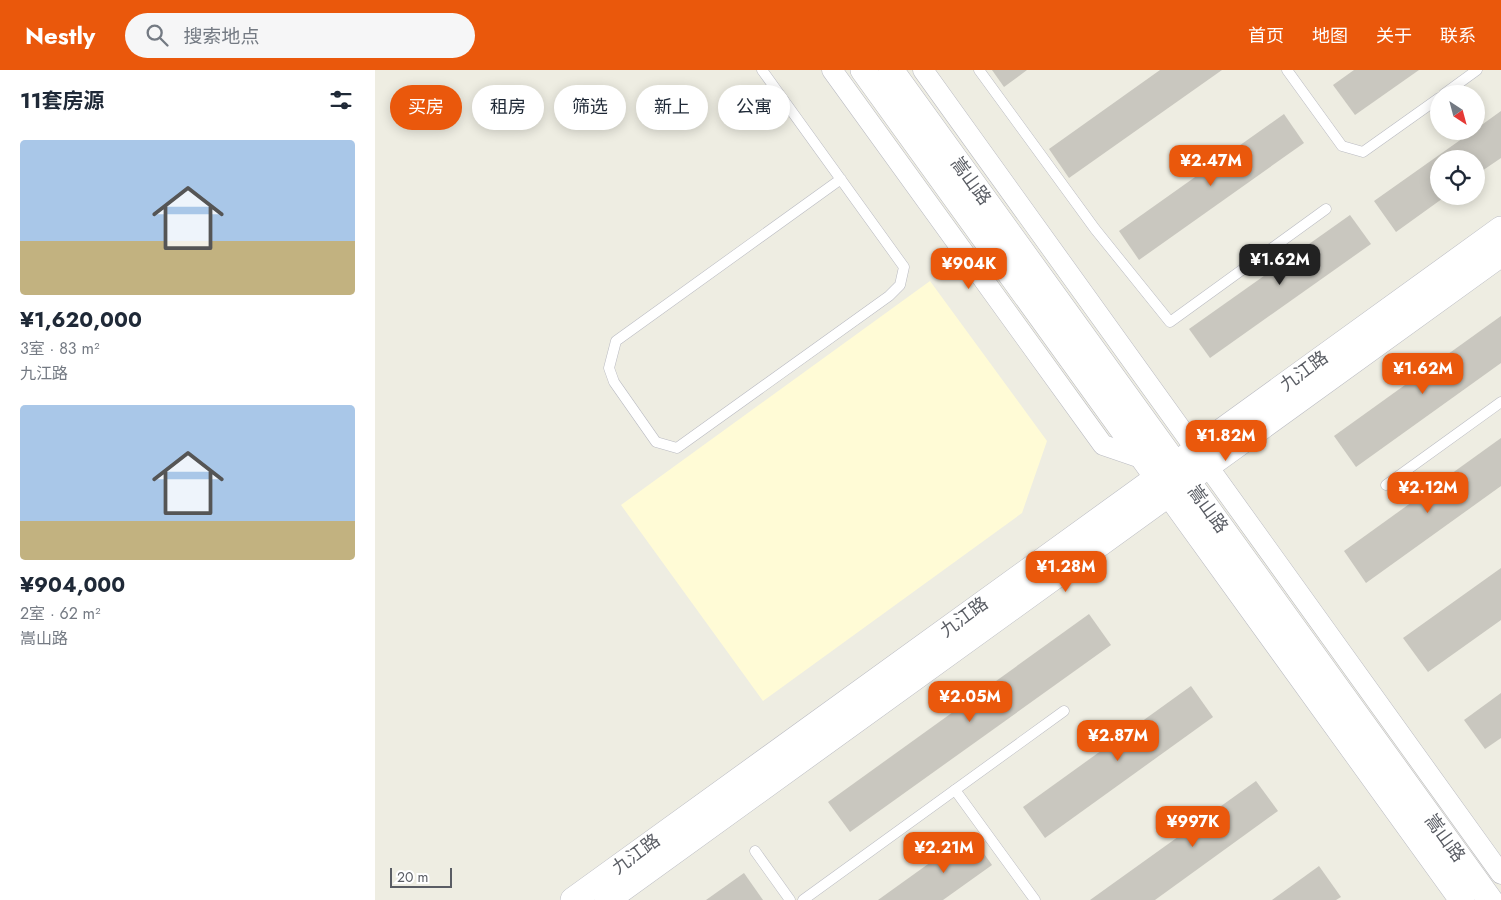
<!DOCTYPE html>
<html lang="zh">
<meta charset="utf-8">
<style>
:root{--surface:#fff;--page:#f6f6f7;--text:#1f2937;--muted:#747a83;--accent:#ea580c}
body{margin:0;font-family:Jost,"Noto Sans SC",sans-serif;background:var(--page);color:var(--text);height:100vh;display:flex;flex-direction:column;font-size:19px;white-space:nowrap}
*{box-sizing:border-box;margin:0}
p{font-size:16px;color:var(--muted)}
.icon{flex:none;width:28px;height:28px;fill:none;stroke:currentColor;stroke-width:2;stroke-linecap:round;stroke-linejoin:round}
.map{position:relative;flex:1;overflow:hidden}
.panel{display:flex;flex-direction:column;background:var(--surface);width:375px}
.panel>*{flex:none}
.hud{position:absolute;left:15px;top:15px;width:475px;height:45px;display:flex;gap:10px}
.needle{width:32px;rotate:144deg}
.fabs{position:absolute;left:1055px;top:15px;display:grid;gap:10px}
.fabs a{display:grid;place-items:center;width:55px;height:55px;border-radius:50%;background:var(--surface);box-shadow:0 2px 12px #0003;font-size:25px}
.scale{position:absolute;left:15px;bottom:12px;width:62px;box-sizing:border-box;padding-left:5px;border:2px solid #5a5d64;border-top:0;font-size:14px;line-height:18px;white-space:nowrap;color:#5a5d64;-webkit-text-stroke:4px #fff;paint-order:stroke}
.price{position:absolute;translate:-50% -42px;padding:0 11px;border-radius:10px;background:var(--accent);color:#fff;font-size:16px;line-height:32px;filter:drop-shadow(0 1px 2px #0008)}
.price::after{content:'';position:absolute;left:50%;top:30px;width:15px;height:11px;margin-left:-8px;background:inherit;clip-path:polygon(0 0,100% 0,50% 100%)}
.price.selected{background:#222;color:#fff}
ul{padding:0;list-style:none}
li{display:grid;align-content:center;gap:10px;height:265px;padding:0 20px}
li span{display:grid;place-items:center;height:155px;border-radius:5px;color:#555}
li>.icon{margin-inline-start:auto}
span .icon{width:90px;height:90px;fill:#fffc;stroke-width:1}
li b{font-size:21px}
h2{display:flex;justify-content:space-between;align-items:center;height:60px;padding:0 20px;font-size:21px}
.chip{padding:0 18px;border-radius:22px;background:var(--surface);box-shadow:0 2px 12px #0003;font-size:18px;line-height:45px}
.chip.selected{background:var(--accent);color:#fff}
header{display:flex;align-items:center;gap:30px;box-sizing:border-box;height:70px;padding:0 25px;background:var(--accent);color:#fff}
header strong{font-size:24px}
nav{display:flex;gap:28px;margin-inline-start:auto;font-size:18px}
.search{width:350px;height:45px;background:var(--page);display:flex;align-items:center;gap:12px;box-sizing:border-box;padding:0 18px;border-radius:28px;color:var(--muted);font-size:19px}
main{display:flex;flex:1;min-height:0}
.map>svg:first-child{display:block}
</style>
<header>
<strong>Nestly</strong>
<div class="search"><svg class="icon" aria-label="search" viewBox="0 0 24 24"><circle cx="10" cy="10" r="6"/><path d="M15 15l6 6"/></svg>搜索地点</div>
<nav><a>首页</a><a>地图</a><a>关于</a><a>联系</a></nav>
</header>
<main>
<section class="panel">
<h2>11套房源<svg class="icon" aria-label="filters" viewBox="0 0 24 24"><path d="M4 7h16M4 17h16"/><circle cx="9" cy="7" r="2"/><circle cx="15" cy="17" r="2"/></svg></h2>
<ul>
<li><span style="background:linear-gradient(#a9c7e8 65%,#c2b280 0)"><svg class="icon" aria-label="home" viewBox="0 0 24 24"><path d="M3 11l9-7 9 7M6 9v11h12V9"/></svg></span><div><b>¥1,620,000</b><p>3室 · 83 m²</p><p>九江路</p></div></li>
<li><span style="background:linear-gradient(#a9c7e8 75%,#c2b280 0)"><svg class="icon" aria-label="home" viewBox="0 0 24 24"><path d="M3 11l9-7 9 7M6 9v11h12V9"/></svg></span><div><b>¥904,000</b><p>2室 · 62 m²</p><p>嵩山路</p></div></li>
</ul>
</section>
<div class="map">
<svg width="1126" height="830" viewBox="0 0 1126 830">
<rect width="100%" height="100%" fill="#eeede2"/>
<path fill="#fffbd6" d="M555,211L672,371L647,443L388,631L246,435Z"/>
<g fill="#c9c7bf">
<path d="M617,0H652L629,17Z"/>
<path d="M785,0H847L694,108L674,79Z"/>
<path d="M979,0H1044L980,45L958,15Z"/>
<path d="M1126,41V88L1101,105V89H1064V126H1071L1021,162L999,131L1098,61H1101V59Z"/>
<path d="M909,44L929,73L764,190L744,161Z"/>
<path d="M975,145L996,174L835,288L814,259Z"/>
<path d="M1126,246V293L981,397L959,366Z"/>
<path d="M1126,368V416L991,513L969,481Z"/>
<path d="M1126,498V550L1053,602L1028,568Z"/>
<path d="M714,544L736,575L475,762L453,732Z"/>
<path d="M816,616L838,647L670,768L648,737Z"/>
<path d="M1126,623V668L1110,679L1089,650Z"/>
<path d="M881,711L903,741L780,830H715Z"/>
<path d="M595,764L617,795L568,830H503Z"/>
<path d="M944,796L966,827L961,830H897Z"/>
<path d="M369,803L388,830H331Z"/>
</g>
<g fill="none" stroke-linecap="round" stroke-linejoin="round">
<defs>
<g id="service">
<path d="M387,0L529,197L525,215L514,226L302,378L281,372L239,312L234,298L241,271L466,109"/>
<path d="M604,0L720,159L795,252L951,139"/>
<path d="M912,0L967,76L988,82L1064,28"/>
<path d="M1069,24L1102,0"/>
<path d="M1011,415L1126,332"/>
<path d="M580,720L660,830"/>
<path d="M380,781L415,830"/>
<path d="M428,830L689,641"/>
</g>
<g id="minor">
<path d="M457,0L728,375L769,389"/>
<path d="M548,0L1126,804"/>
</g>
<g id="tertiary">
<path d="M488,0L1087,830"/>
<path d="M516,0L1115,830"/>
<path d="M198,830L1126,159"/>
<path d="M232,830L1126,184"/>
</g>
</defs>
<use href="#service" stroke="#babbc2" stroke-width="11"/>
<use href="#minor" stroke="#babbc2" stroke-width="21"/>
<use href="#tertiary" stroke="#babbc2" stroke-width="26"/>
<use href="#service" stroke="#fff" stroke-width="10"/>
<use href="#minor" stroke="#fff" stroke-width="20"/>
<use href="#tertiary" stroke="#fff" stroke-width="25"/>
</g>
<g text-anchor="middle" stroke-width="5" stroke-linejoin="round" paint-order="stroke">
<g font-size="18" fill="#5a5d64" stroke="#fff">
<text transform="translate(596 111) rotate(54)" y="6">嵩山路</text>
<text transform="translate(929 301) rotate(-36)" y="6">九江路</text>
<text transform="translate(833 439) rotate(54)" y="6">嵩山路</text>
<text transform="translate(589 547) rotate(-36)" y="6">九江路</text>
<text transform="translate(1070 768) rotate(54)" y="6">嵩山路</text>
<text transform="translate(261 784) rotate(-36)" y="6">九江路</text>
</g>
</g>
</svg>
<div class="fabs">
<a><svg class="needle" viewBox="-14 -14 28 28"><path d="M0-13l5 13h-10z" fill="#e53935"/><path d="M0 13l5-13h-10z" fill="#747a83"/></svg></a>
<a><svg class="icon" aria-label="locate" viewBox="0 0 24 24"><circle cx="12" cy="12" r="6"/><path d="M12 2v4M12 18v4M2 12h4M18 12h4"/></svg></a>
</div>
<div class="scale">20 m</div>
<b class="price" style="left:836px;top:117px">¥2.47M</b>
<b class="price selected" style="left:905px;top:216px">¥1.62M</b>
<b class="price" style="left:594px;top:220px">¥904K</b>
<b class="price" style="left:1048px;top:325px">¥1.62M</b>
<b class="price" style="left:851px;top:392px">¥1.82M</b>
<b class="price" style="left:1053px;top:444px">¥2.12M</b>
<b class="price" style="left:691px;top:523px">¥1.28M</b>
<b class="price" style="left:595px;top:653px">¥2.05M</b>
<b class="price" style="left:743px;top:692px">¥2.87M</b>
<b class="price" style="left:818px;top:778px">¥997K</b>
<b class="price" style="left:569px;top:804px">¥2.21M</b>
<div class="hud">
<a class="chip selected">买房</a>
<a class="chip">租房</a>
<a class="chip">筛选</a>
<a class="chip">新上</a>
<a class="chip">公寓</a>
</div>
</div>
</main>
